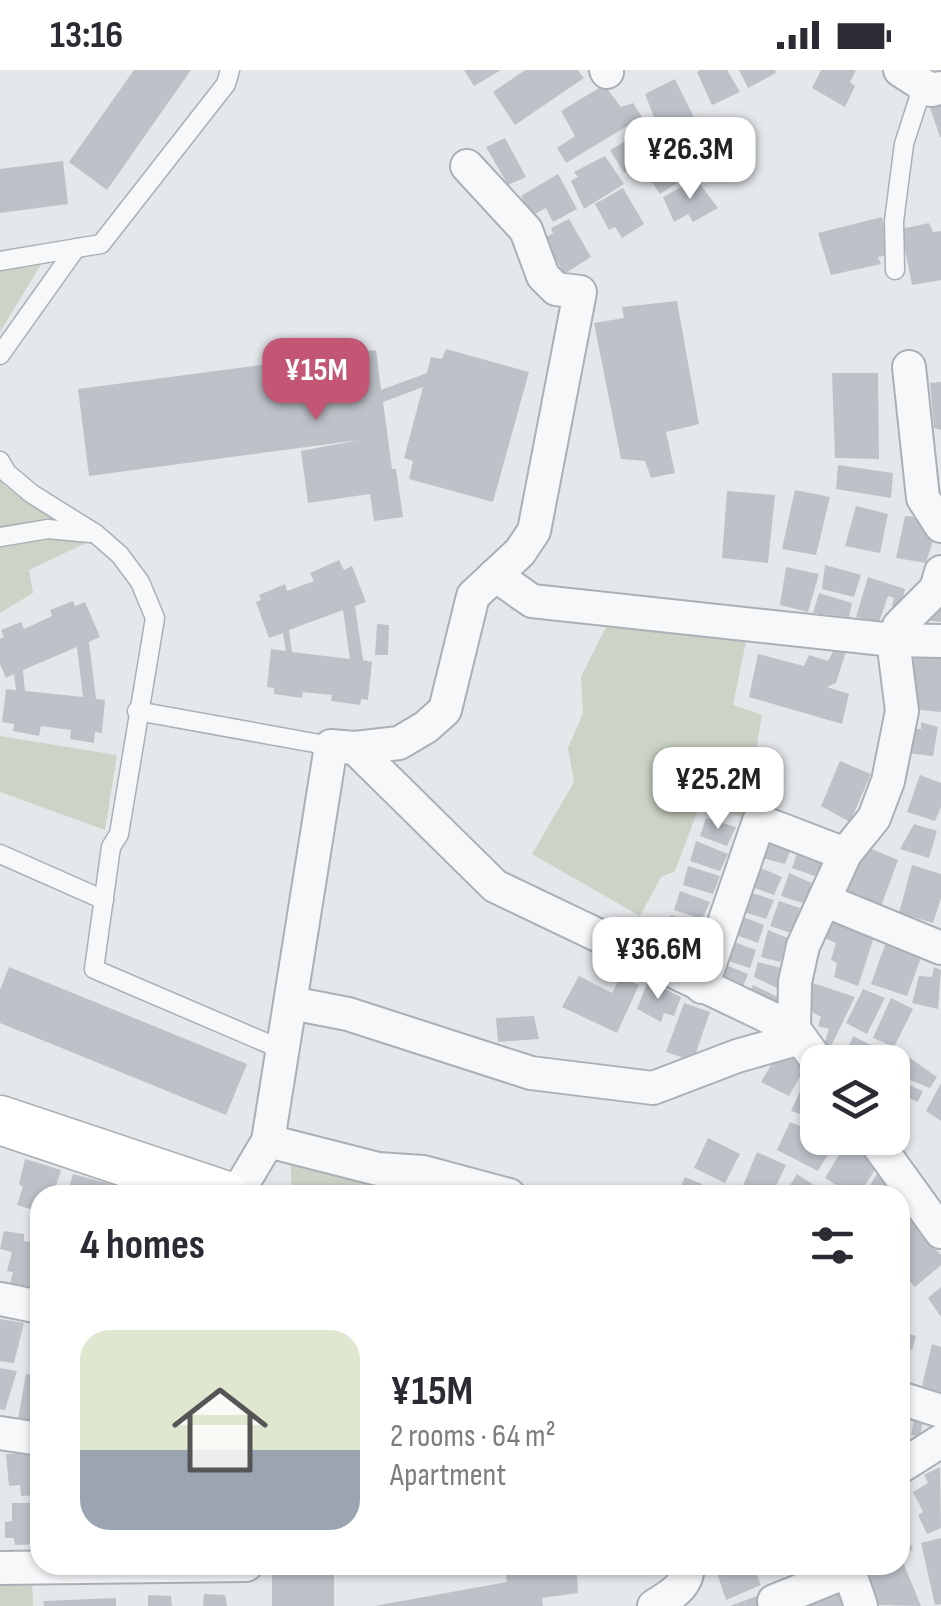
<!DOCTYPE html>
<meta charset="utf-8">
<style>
:root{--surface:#fff;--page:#f7f7f7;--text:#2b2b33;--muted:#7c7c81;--line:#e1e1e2;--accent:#c35675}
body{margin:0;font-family:"Sofia Sans Condensed",sans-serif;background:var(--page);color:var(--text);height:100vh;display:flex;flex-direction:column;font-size:38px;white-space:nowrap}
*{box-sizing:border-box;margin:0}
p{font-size:32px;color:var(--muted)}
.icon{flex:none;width:55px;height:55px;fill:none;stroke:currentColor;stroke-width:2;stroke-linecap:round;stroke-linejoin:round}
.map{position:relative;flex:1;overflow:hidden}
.details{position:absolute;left:30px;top:1115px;width:880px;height:390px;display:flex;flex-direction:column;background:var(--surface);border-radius:30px;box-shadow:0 2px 8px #0004}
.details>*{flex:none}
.tools{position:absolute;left:800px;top:975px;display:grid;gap:20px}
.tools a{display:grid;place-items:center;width:110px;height:110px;border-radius:20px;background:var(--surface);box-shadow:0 2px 8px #0004;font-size:50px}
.price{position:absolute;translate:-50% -85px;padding:0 22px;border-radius:20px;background:#fff;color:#222;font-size:32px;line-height:65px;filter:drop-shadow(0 2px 5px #0008)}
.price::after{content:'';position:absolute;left:50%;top:60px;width:30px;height:22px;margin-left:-15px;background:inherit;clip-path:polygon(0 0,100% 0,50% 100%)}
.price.current{background:var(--accent);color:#fff}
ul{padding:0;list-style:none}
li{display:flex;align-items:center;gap:30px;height:250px;padding:0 50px}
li+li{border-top:2px solid var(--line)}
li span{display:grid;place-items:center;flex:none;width:280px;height:200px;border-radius:30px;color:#555}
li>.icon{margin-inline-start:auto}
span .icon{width:120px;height:120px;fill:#fffc;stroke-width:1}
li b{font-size:42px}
h2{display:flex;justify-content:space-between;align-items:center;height:120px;padding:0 50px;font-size:42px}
.status{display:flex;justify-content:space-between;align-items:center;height:70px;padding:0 50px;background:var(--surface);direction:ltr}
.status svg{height:28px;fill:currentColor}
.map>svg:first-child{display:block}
</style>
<div class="status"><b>13:16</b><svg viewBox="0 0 49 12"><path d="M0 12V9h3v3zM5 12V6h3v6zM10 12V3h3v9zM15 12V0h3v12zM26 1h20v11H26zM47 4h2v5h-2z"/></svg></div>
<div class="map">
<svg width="941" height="1536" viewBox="0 0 941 1536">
<rect width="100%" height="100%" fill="#e5e8eb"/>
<g fill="#ccd4c7">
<path d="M43,191L0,262V198Z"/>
<path d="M0,407L5,416L88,472L29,500L33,523L0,543Z"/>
<path d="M608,553L747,567L733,635L762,645L745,748L701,732L675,801L661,807L640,846L532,784L574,712L568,678L583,643L581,607Z"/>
<path d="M0,666L117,685L105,760L0,722Z"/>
<path d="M291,1091L415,1125H291Z"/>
<path d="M32,1508L33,1536H0V1510Z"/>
</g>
<g fill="#bcc2c8" fill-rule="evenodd">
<path d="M134,0H191L107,120L69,92Z"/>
<path d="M464,0H501L474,16Z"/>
<path d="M525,0H578L584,8L515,55L493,22Z"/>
<path d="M701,0H727L740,22L712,35L697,2Z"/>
<path d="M739,0H775L776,3L748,18Z"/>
<path d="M821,0H856L850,12L855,16L845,37L812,18Z"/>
<path d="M675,9L700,60L675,71L654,47L645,24Z"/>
<path d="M604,15L621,37L633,33L642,47L566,93L557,78L575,66L561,41Z"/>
<path d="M941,23V67H940L926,26Z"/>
<path d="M649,58L664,79L624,103L610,80Z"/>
<path d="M505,68L526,107L508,115L486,77Z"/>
<path d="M673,79L694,102L660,124L642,97Z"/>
<path d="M605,86L624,114L584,139L571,111L578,107L574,102Z"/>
<path d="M63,91L68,134L0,143V99Z"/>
<path d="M558,104L577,139L553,152L546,138L531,146L521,126Z"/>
<path d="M696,109L718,138L693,152L688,144L674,152L663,127Z"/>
<path d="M623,118L644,154L622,168L615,157L609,160L595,134Z"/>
<path d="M882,147L889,185L878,187L881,194L831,205L818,163Z"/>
<path d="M569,149L591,187L564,204L544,169L553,163L551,158Z"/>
<path d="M929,153L933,162L941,161V210L912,215L901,159Z"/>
<path d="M677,231L699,354L666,362L675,403L651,408L645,391L621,389L594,253L624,248L622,237Z"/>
<path d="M446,279L529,302L493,432L409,409L413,391L404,388L423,317L383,332L392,399H396L403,447L374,451L370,424L308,433L301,381L359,370L89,406L78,319L376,280L381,320L427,303L431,287L442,289Z"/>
<path d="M832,303H878L879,389L835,388Z"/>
<path d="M941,312V360L934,358L930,313Z"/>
<path d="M838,395L893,403L891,428L836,419Z"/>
<path d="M795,420L830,427L816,485L782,479Z"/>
<path d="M727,421L775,425L768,493L722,488Z"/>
<path d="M856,436L888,444L880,483L845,476Z"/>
<path d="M905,446L917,447L933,470L926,493L896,488Z"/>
<path d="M339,490L344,500L352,496L366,532L355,536L363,590L372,592L368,630L361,629L360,635L331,631L332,625L303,622L302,628L274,624V618L267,617L271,579L286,581L283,563L269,568L256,532L261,530L259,525L285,514L287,521L314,511L310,503ZM343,540L350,589L292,582L289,560Z"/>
<path d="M825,495L861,505L854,527L822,519Z"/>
<path d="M786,497L819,504L808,542L780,535Z"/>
<path d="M868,507L905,519L901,538L892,536L894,528L888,526L878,555L856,547Z"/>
<path d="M819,523L852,533L849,547L813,543Z"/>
<path d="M941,530V552L925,550Z"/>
<path d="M73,531L75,536L85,532L100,567L89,572L96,629L105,630L102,663L95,662L94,673L70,669L71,660L41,656L39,666L13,661L14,654L2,652L6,619L16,620L14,604L6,608L0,594V569L4,567L1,560L21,552L24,559L52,546L50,540ZM77,577L83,627L25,621L23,600Z"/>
<path d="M377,554L389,555L388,585H375Z"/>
<path d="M835,578L846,582L836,613L827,617L849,624L842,654L749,627L758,584L804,596L809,585L828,591Z"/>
<path d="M908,583L941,586V642L909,639Z"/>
<path d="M921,652L938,657L933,686L907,683L911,659H921Z"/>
<path d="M840,691L871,704L850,752L821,736Z"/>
<path d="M920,705L941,713V737L935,751L907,742Z"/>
<path d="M706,748L736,757L727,776L700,766Z"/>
<path d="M914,754L937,761L929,788L900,779Z"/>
<path d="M770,767L792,777L785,794L762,788Z"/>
<path d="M696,771L728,784L720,801L690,791Z"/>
<path d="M867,777L898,790L879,842L842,824Z"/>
<path d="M798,781L826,794L820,808L792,798Z"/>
<path d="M912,795L941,804V828L933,853L899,843Z"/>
<path d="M688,796L720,806L713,824L683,815Z"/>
<path d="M756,796L782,807L774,825L749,816Z"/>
<path d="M789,803L812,813L805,834L781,826Z"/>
<path d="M680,821L710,832L702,849L674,840Z"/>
<path d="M746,821L774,830L766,849L741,841Z"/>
<path d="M779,831L800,838L791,863L770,856Z"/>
<path d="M828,843L876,861L858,916L834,907L837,893L831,890L836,873L818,865Z"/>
<path d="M671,845L702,857L695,874L665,864Z"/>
<path d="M738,845L764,855L758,873L733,864Z"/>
<path d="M768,860L790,869L780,892L761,887Z"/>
<path d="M664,869L694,879L687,898L657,889Z"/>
<path d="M729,870L756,880L750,898L722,889Z"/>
<path d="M886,872L922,885L907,926L871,914Z"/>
<path d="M758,892L788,900L781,920L754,907Z"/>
<path d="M721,893L748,904L740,924L723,916Z"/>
<path d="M9,897L247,994L226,1045L0,953V920Z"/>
<path d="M934,897L941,900L938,939L912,933L919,906L932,907Z"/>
<path d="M579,906L612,923L620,907L639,915L617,963L562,937Z"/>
<path d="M648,911L681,927L674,946L664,943L661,952L637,939Z"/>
<path d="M810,912L855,927L831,976L824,974L829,959L818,956L821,947L810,941L812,935L805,930Z"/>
<path d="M753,915L784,930L776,945L747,928Z"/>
<path d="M863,919L885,928L867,964L846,953Z"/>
<path d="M891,928L913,939L894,977L873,968Z"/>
<path d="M684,933L710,942L693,991L666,982Z"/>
<path d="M534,946L539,969L498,972L496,948Z"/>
<path d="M853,966L883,981L877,992H842Z"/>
<path d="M780,980L806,996L789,1026L761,1012Z"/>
<path d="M910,988L937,1007L930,1018L900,1006Z"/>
<path d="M806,1008L818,1014V1050L791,1041Z"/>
<path d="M941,1013V1051L926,1041Z"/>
<path d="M909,1015L923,1021L918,1032L905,1026Z"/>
<path d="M790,1052L818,1063V1068L836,1071L818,1101L777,1080Z"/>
<path d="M708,1068L740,1084L725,1113L694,1098Z"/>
<path d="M848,1070L879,1093L859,1125H852L825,1108Z"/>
<path d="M757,1082L786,1095L772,1125H739Z"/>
<path d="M25,1089L61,1100L53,1125H40V1142L17,1135L23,1117L19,1114Z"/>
<path d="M73,1104L114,1115L111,1125H67Z"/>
<path d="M797,1104L829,1125H784Z"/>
<path d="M877,1104L899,1125H864Z"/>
<path d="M685,1107L702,1114L697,1125H677Z"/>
<path d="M911,1151L941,1185V1195L915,1217L900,1200V1159Z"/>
<path d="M4,1161L24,1164V1171L40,1173V1201L35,1223L9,1218L13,1202L7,1201L12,1182L0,1179Z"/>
<path d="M941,1217V1247L928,1228Z"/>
<path d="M0,1249L24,1253L14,1293L0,1291Z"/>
<path d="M38,1257H40V1299L30,1297Z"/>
<path d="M900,1261L916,1266L912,1280L900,1275Z"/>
<path d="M932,1274L941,1277V1322L922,1316Z"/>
<path d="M0,1298L17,1301L5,1340L0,1339Z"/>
<path d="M26,1304L40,1306V1353L18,1349Z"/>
<path d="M915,1344L924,1346L920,1366L911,1365Z"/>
<path d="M40,1382V1425L21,1426L20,1415L9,1416L6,1384Z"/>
<path d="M940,1397L941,1458L927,1464L918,1445L923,1442L913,1422L928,1413L924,1405Z"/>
<path d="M12,1433H40V1474L15,1475L14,1468H5V1452L12,1451Z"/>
<path d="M900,1447L913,1480L900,1485Z"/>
<path d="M941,1468V1534L935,1535L921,1473Z"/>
<path d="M903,1492L921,1536L879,1535L868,1505Z"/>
<rect x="272" y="1495" width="62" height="41"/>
<path d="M504,1495H615V1500L577,1505L578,1523L542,1528L543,1536H374L507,1512Z"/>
<path d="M729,1495H753L761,1515L726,1530L716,1500Z"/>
<path d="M839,1520L844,1536H796Z"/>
<path d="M204,1524L225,1525L227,1536H203Z"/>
<path d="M148,1525L171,1526L172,1536H148Z"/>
<path d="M757,1526L761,1536H730Z"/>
<path d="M116,1528V1536H44L43,1531Z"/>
</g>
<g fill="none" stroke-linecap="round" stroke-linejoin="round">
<defs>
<g id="lane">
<path d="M0,191L101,174L226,14L230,0"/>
<path d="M895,200L894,151L904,74L923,15"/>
<path d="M0,285L76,178"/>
<path d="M0,391L7,403L32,424L96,464L120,485L140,512L155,548L119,764L111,777L94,899L283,980"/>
<path d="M0,467L48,459L90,463"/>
<path d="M137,641L331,676"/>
<path d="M0,784L104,830"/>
</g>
<g id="street">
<path d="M606,0L607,2"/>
<path d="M900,0L931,20L941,18"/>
<path d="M909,297L923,428L941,456"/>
<path d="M495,505L532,531L893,570L941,571"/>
<path d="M355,678L495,816L794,959L818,992"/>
<path d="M824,830L941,878"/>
<path d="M702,917L759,751L845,784"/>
<path d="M291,933L348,944L531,1003L653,1018L737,986L800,968"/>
<path d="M794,959L795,912L803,876L845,784L874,748L888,711L902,641L893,570L899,556L936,519L941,502"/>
<path d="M873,1068L941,1162"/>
<path d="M268,1071L378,1099L423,1102L509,1125"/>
<path d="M236,1125L268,1071L331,676L355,678L399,673L426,657L445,640L473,526L520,482L534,461L580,222L556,219L543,206L526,160L467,96"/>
<path d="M0,1229L40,1237"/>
<path d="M900,1328L941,1341"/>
<path d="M0,1363L40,1369"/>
<path d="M900,1397L941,1371"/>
<path d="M847,1495L861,1536"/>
<path d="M0,1498L246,1495"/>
<path d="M654,1536C671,1525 688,1517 688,1495"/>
<path d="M776,1536L774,1531L849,1501"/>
</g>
<path id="secondary" d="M0,1050L224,1125"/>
</defs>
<use href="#lane" stroke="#aab0b5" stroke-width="21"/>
<use href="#street" stroke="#aab0b5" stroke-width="36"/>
<use href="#secondary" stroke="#aab0b5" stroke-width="51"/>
<use href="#lane" stroke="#f7f8fa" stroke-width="18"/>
<use href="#street" stroke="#f7f8fa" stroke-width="32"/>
<use href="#secondary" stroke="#fff" stroke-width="48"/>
</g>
</svg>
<div class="tools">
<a><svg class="icon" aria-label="layers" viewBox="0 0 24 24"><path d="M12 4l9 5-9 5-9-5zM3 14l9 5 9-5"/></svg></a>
</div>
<b class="price" style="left:690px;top:132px">¥26.3M</b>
<b class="price current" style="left:316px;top:353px">¥15M</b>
<b class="price" style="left:718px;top:762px">¥25.2M</b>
<b class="price" style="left:658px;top:932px">¥36.6M</b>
<section class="details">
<h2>4 homes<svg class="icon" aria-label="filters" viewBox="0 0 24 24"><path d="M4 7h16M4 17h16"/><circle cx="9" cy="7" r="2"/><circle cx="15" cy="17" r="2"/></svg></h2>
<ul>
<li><span style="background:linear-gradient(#dfe7d0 60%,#9aa5b1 0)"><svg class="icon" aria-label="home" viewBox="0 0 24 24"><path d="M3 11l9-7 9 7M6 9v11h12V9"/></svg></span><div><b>¥15M</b><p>2 rooms · 64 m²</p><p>Apartment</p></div></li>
</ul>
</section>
</div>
